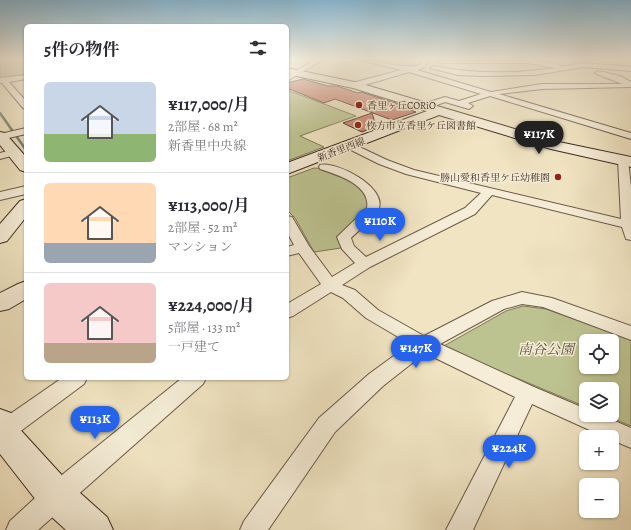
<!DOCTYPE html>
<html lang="ja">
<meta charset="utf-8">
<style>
:root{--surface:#fff;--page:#f2f2f3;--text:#2b2b33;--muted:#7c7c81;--line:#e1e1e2;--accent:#2563eb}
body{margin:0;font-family:Alegreya,"Noto Serif JP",serif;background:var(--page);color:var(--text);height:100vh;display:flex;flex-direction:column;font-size:15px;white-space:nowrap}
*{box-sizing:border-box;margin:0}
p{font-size:13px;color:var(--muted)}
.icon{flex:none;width:22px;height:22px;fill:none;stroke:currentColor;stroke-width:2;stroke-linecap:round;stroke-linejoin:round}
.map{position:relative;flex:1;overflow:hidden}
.side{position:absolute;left:24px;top:24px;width:265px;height:356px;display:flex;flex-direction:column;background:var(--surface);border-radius:6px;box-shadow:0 1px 3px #0004}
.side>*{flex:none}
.tools{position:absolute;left:579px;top:334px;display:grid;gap:8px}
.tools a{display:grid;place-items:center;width:40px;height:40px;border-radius:6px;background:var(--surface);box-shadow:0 1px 3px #0004;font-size:20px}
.price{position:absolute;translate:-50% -34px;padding:0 9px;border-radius:14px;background:var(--accent);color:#fff;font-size:13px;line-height:26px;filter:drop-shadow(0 1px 2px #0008)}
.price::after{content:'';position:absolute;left:50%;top:24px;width:12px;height:9px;margin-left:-6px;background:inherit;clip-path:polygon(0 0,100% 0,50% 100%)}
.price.current{background:#222;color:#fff}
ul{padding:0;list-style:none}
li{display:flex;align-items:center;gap:12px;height:100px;padding:0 20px}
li+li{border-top:1px solid var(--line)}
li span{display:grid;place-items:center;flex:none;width:112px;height:80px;border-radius:6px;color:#555}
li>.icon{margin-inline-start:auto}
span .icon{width:48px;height:48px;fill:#fffc;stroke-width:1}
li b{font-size:17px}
h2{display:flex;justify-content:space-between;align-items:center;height:48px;padding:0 20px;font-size:17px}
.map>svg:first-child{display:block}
</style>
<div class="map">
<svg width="631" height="530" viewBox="0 0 631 530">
<rect width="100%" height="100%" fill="#f0e4c2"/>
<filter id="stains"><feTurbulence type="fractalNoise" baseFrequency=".005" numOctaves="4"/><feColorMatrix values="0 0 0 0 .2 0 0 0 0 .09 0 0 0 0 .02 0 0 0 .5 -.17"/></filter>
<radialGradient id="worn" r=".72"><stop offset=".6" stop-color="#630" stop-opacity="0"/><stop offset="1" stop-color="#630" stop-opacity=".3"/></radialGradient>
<g fill="#bdc390" stroke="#7e7858" fill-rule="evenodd">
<path d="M7,59H20L26,65V74L0,78V60Z"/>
<path d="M287,90L356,116L300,136L324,147L287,161Z"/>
<path d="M314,168C327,168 355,179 363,190C366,194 368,200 370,204C361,217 348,224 339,237L341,248L314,252L295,218L287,210V178Z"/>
<path d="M523,306L546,309L631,339V426L604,415H612V389H586V407L442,347L506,311ZM586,341H612V367H586Z"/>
</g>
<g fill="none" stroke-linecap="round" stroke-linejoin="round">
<path stroke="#768477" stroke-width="2.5" d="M0,113L26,150"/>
</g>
<g fill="#cb806f" stroke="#3f2c21">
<path d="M303,79L328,86H337L358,93L361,92L411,108L408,109L416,112L392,120L335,99L324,103L287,88V83Z"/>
<path d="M372,113L376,126L362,132L343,123Z"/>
</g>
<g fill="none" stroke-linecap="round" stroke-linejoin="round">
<defs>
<g id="street">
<path d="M316,59H324L287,81V76Z"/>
<path d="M356,59C378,59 400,70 420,65L423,59H429L425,67L417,70L491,92L542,84H622L597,74L595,73L599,71L620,76L631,82V87L542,89L499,94L631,133V139L490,96L468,103L473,106L469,109L445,102L429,108H423L422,106L423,104L445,97L459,101L481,94L409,72L358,87H352V83L401,70Z"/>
<path d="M439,59H530L558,64L561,67L583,63L631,67V71L583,67L535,75L481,76L458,75L430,68L433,66C473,74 515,74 555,68L528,63H440L437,61Z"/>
<path d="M26,75V79L9,82L26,101V109L23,108L2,83H0V78Z"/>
<path d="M26,128V134L0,140V134Z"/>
<path d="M351,143L387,160L414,170L621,219L618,160L623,157L627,158L628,160L631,187V240L626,239L622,227L492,195L475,214L370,267L342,285L355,290L378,310L424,336L492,301L522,292L552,298L631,326V340L543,307L522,304L504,309L440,344L534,387L586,409V415H601L631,428V448L612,440V437H605L532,404L473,530H446L515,397L425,353L383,386L335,432L268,530H240L244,521L319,418L369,374L410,344L366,318L343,298L331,292L293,316L287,318V304L321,284L299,253L287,256V247L294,245L287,232V216L292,217L309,246L332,277L355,263L342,249L337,237L367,208C371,185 338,175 320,169L319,167L320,165C337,161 386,187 379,208C377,216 358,231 351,238L354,246L366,257L465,208L481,193L406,174L379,164L347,148L346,146Z"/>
<path d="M15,149L20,152L19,154L0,159V153Z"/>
<path d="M26,186V194L0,200V192Z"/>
<path d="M62,378H87L84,384L10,439L0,441V421Z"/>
<path d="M182,378H206L203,384L38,530H6L10,521L47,487Z"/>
</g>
<g id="secondary">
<path d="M287,68L359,83L559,142L631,157V167L551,149L439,115L287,174V163L427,111L353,88L287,74Z"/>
<path d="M0,132L5,133L26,157V172L20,170L0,145Z"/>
<path d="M26,199V217L7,241L0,243V224L20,201Z"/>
<path d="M26,281V299L9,309L0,311V293L18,284Z"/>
<path d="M0,409L11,413L16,425L69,483L107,517L113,530H66L43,509L0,454Z"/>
</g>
</defs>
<use href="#street" stroke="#6b5a49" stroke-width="2"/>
<use href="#secondary" stroke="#3f2c21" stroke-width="2"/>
<use href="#street" fill="#f5edd7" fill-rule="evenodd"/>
<use href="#secondary" fill="#f5edd7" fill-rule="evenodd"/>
</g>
<linearGradient id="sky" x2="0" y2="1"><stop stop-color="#89b8d2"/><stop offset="0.44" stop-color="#f8f3e4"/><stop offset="1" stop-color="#f8f3e4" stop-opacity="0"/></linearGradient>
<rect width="631" height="134" fill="url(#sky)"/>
<g fill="#8f2418" stroke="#f5edd7" stroke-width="1.5">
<circle cx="359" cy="105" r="4"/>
<circle cx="358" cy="125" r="4"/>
<circle cx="558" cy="177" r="4"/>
</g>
<g text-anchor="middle" stroke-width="3" stroke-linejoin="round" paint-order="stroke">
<g font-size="10" fill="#3f2c21" stroke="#f5edd7" text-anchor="start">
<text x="367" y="109">香里ヶ丘CORiO</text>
<text x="366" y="129">枚方市立香里ケ丘図書館</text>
<text x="550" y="181" text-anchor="end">勝山愛和香里ケ丘幼稚園</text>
</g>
<g font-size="10" fill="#3f2c21" stroke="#f5edd7">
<text transform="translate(341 149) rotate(-21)" y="4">新香里西線</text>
</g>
<g font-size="14" font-style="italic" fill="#5e523d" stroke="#f5edd7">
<text x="546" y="354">南谷公園</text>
</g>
</g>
<rect width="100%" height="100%" filter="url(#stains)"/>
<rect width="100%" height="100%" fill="url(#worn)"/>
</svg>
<div class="tools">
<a><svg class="icon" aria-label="locate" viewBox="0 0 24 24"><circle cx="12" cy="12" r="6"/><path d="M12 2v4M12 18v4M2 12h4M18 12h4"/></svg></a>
<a><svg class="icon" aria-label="layers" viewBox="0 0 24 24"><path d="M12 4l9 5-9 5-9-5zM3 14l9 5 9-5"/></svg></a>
<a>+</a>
<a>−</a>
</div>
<b class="price current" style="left:539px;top:155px">¥117K</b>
<b class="price" style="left:380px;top:242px">¥110K</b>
<b class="price" style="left:416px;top:369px">¥147K</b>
<b class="price" style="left:95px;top:440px">¥113K</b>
<b class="price" style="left:509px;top:469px">¥224K</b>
<section class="side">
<h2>5件の物件<svg class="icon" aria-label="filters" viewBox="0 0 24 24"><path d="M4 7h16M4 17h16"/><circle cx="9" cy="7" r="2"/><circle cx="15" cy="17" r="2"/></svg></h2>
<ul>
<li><span style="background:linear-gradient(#c9d6e8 65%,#8fb573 0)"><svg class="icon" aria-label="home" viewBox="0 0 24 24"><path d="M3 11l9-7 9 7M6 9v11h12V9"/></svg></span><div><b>¥117,000/月</b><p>2部屋 · 68 m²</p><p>新香里中央線</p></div></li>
<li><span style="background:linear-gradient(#ffd9b3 75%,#9aa5b1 0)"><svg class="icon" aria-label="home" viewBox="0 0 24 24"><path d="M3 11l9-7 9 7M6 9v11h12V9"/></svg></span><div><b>¥113,000/月</b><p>2部屋 · 52 m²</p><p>マンション</p></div></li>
<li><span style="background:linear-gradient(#f6c9c9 75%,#b9a48a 0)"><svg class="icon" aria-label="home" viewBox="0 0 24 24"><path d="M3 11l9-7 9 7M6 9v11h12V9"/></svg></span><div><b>¥224,000/月</b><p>5部屋 · 133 m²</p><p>一戸建て</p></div></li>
</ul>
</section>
</div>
